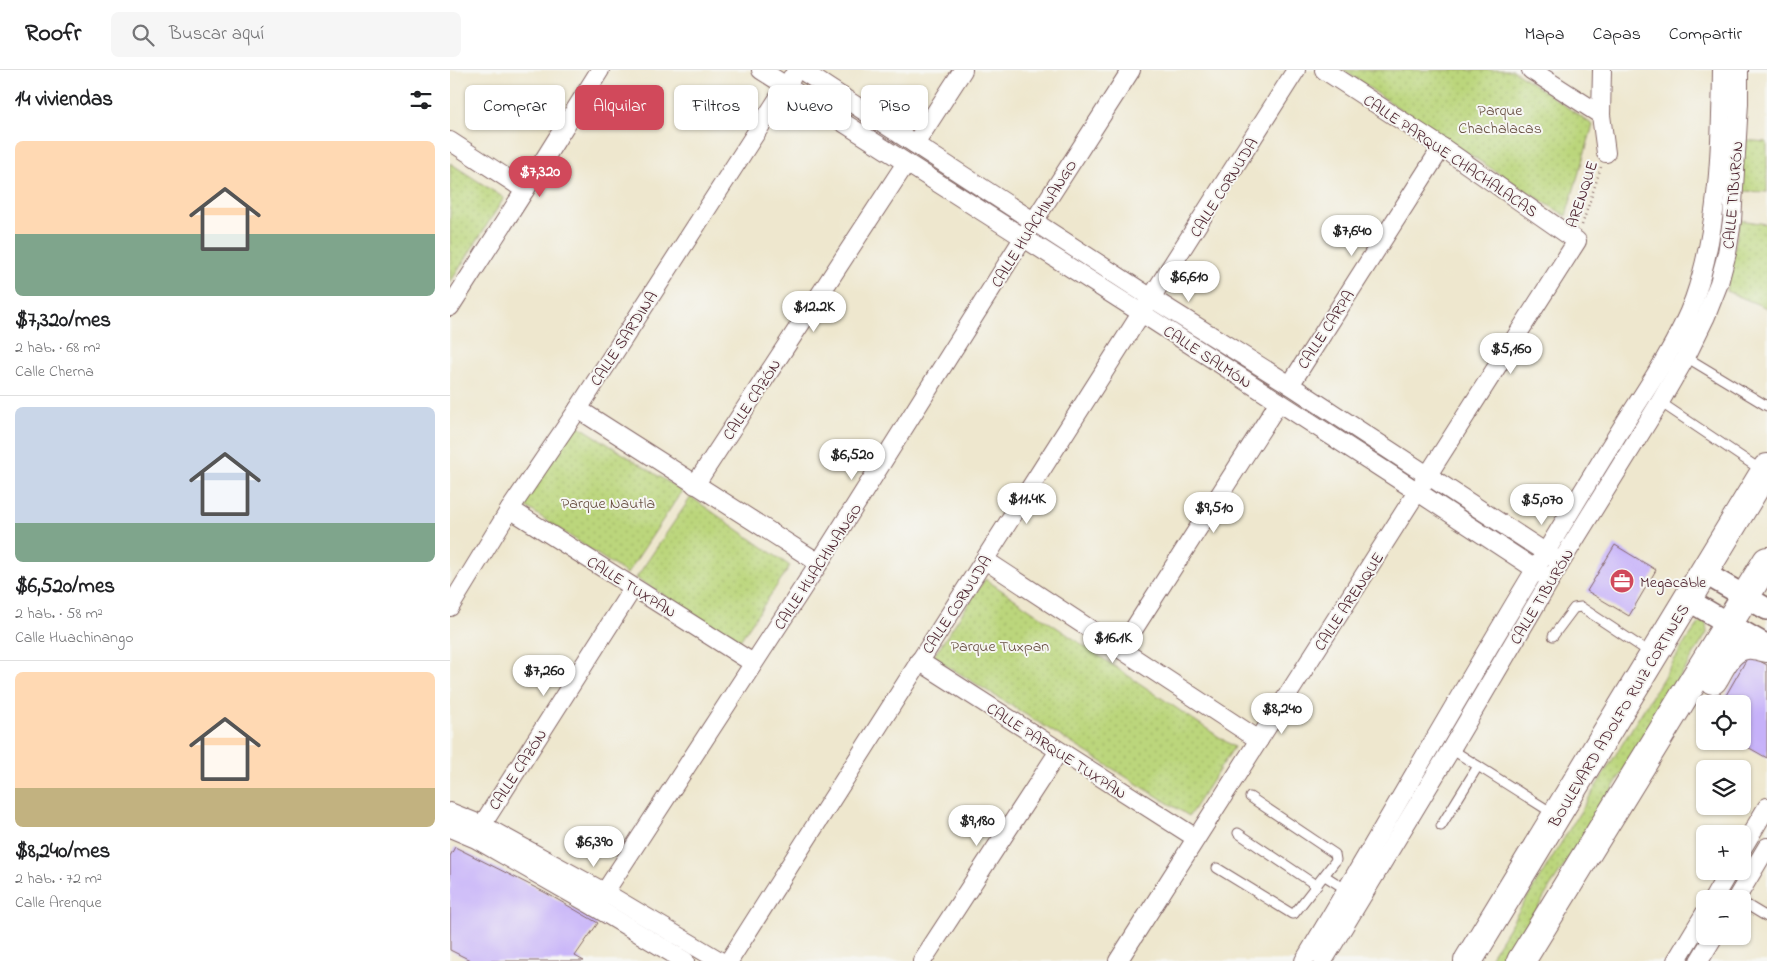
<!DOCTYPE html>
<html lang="es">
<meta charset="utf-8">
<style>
:root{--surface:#fff;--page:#f6f6f6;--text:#202124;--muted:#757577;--line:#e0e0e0;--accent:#d1495b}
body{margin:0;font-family:"Indie Flower",sans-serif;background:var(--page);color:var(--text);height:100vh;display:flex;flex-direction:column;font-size:19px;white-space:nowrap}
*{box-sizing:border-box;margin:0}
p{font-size:16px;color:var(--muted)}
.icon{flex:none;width:28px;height:28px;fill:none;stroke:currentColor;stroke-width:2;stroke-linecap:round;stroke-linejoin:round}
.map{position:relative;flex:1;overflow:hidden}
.sheet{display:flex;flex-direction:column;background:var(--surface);width:450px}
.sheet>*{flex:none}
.guide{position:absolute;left:15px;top:15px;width:475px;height:45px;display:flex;gap:10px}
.fabs{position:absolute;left:1246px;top:625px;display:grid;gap:10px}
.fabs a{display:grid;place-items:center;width:55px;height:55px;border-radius:8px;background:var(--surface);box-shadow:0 1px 4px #0004;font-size:25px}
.price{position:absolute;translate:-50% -42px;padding:0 11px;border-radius:18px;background:#fff;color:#222;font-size:16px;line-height:32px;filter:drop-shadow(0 1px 2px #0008)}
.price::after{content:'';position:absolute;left:50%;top:30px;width:15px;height:11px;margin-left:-8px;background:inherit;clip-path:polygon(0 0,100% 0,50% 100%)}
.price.active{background:var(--accent);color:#fff}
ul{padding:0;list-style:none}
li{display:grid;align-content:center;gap:10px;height:265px;padding:0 15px}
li+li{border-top:1px solid var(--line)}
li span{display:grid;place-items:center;height:155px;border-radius:8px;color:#555}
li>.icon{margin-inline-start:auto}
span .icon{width:90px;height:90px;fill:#fffc;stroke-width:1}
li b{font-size:21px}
h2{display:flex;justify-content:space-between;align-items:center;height:60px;padding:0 15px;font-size:21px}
.pill{padding:0 18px;border-radius:8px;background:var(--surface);box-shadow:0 1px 4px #0004;font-size:18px;line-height:45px}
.pill.active{background:var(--accent);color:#fff}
header{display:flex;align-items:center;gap:30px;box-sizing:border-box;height:70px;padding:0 25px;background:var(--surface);border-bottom:1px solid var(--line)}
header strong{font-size:24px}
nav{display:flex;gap:28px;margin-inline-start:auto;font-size:18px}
.search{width:350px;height:45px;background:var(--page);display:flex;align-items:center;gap:12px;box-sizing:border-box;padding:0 18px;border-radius:8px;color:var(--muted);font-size:19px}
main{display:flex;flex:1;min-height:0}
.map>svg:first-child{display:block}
</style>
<header>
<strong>Roofr</strong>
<div class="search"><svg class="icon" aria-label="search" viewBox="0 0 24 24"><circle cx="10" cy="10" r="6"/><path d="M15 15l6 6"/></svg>Buscar aquí</div>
<nav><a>Mapa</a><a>Capas</a><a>Compartir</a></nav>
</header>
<main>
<section class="sheet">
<h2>14 viviendas<svg class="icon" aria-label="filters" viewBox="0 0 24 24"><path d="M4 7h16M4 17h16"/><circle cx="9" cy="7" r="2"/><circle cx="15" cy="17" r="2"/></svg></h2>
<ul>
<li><span style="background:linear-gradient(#ffd9b3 60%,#7fa58c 0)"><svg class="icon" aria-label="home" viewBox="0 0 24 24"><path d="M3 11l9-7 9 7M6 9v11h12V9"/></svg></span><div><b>$7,320/mes</b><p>2 hab. · 68 m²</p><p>Calle Cherna</p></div></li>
<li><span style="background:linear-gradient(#c9d6e8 75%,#7fa58c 0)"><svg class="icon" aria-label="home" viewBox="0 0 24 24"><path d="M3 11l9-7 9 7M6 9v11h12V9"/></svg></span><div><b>$6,520/mes</b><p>2 hab. · 58 m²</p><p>Calle Huachinango</p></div></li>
<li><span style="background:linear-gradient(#ffd9b3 75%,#c2b280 0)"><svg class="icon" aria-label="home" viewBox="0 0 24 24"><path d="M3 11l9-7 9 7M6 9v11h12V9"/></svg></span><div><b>$8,240/mes</b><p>2 hab. · 72 m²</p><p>Calle Arenque</p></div></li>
</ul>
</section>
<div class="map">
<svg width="1317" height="891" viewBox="0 0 1317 891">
<defs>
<pattern id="grass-dots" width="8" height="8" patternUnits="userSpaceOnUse" patternTransform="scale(1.25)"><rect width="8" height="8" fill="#bbd67c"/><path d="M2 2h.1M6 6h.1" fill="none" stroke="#a2b76b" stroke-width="1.8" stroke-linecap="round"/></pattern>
</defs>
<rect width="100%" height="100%" fill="#f6f6f2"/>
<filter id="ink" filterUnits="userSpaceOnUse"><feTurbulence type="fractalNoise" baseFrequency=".02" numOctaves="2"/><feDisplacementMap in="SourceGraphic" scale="10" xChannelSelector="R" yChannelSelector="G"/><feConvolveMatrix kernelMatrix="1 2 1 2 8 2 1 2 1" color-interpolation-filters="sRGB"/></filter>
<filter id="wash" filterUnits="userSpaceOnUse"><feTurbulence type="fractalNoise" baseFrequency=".0096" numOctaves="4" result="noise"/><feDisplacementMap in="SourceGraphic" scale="20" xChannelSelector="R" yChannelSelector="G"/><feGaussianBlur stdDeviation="1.12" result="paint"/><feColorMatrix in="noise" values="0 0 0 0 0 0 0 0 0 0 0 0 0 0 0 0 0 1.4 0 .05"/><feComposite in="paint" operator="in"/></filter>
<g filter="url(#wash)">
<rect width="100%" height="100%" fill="#eee7ce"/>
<g fill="url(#grass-dots)" stroke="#827a54">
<path d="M893,0H1063L1143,55L1116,146L984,62Z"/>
<path d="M1293,70L1317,72V122L1291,121Z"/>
<path d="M0,93L54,128L0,213Z"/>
<path d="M1290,150L1317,154V238L1276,221Z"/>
<path d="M126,354L232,421L177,504L72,434Z"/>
<path d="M241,427L340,496L289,572L186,508Z"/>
<path d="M535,509L784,677L739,746L483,587Z"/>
<path d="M1251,551L1256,553L1257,563L1128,775L1100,817L1057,891H1038L1236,571Z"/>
</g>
<g id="blocks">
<g fill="#c6b1f9">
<path d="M1165,475L1206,500L1179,546L1137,521Z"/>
<path d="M1299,585L1317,595V688L1287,671H1292V634H1271Z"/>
<path d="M5,777L96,823L148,853L125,886L134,891H22L0,880V786Z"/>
</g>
</g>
</g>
<g filter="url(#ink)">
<use href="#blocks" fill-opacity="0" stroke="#836564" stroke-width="1"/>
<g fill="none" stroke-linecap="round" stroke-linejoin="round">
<defs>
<g id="service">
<path d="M1236,287L1317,336"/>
<path d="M1210,332L1311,400"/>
<path d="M1103,566L1124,538L1131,537L1202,584"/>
<path d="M1001,679L1104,744"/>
<path d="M991,756L1028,696"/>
<path d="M788,763L867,816"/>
<path d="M767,798L842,844H844L886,790L885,784L800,727"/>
<path d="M875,806L897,820"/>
<path d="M1292,832L1317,847"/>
</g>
<g id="minor">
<path d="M311,0L693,244L968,422L1094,505"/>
<path d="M351,0L703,229L840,315L1104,488"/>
<path d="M1081,0L1151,45"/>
<path d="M1152,0L1151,45L1156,83"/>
<path d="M0,71L75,120"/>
<path d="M465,74L513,0"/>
<path d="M0,237L75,120L150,0"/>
<path d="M840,315L992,77"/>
<path d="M128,339L369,493"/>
<path d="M245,415L456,93"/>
<path d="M60,439L303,593"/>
<path d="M535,490L809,670"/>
<path d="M0,537L60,439L128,339L342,7"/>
<path d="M671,579L829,332"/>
<path d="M469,591L746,768"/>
<path d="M0,742L32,755L154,822L270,891"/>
<path d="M32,755L183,518"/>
<path d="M0,758L26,769L145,837L235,891"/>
<path d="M1292,779L1317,737"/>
<path d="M1263,829L1279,801"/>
<path d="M1286,829L1317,777"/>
<path d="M145,837L369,493L584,151L681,0"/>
<path d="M279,891C467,593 659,298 846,0"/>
<path d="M472,891L609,681"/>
<path d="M668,891L1127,171L992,77L874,0"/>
<path d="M854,891C936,755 1014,616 1097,480C1123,437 1149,394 1176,351C1200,314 1229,270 1244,229C1269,158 1271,74 1272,0"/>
<path d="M873,891L1001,679L1111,492L1210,332L1236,287L1256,246L1269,213L1277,183L1282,151L1289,33V0"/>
<path d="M1226,891L1255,843"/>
<path d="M1249,891L1264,866"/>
</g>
<g id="tertiary">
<path d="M1254,503L1317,539"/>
<path d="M1238,530L1317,576"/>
</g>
<g id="primary">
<path d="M1263,610C1271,597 1279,576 1297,575C1303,574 1311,577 1317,578"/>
<path d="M1018,891L1317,398"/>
<path d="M1071,891L1317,491"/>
</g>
</defs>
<use href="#service" stroke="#836564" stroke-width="11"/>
<use href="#minor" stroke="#836564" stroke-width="20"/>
<use href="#tertiary" stroke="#836564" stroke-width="24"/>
<use href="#primary" stroke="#836564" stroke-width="30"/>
<path stroke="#836564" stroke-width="2.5" stroke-dasharray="1 4" stroke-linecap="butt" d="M1132,155L1151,97"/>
<use href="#service" stroke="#fff" stroke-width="9"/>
<use href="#minor" stroke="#fff" stroke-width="18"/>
<use href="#tertiary" stroke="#fff" stroke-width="21"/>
<use href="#primary" stroke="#fff" stroke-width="28"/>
</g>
</g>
<defs>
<symbol id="office-disc" viewBox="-11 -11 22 22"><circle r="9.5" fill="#d1495b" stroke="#f6f6f2"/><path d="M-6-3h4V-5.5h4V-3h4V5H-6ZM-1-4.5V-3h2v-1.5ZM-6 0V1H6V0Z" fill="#fff"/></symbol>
</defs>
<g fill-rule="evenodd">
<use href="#office-disc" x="1158" y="497" width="28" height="28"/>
</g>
<g text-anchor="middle" stroke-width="4" stroke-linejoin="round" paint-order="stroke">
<g font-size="16" fill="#664d3f" stroke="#f6f6f2">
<text x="1050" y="45">Parque<tspan x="1050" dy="18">Chachalacas</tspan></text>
<text x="158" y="438">Parque Nautla</text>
<text x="550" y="581">Parque Tuxpan</text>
</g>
<g font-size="16" fill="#4a1f2b" stroke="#f6f6f2">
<text transform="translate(1001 85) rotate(34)" y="6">CALLE PARQUE CHACHALACAS</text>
<text transform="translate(773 117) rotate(-58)" y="6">CALLE CORNUDA</text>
<text transform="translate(1131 124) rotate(-72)" y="6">ARENQUE</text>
<text transform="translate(1282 125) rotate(-85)" y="6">CALLE TIBURÓN</text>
<text transform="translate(583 153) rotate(-58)" y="6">CALLE HUACHINANGO</text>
<text transform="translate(875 259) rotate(-57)" y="6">CALLE CARPA</text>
<text transform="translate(173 268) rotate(-57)" y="6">CALLE SARDINA</text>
<text transform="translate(758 286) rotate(33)" y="6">CALLE SALMÓN</text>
<text transform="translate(301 329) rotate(-57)" y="6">CALLE CAZÓN</text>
<text transform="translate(367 496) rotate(-57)" y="6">CALLE HUACHINANGO</text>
<text transform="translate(182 516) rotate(32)" y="6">CALLE TUXPAN</text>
<text transform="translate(1091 526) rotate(-59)" y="6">CALLE TIBURÓN</text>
<text transform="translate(898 531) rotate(-57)" y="6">CALLE ARENQUE</text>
<text transform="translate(506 534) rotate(-57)" y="6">CALLE CORNUDA</text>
<text transform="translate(1168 645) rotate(-59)" y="6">BOULEVARD ADOLFO RUIZ CORTINES</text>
<text transform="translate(607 680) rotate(33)" y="6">CALLE PARQUE TUXPAN</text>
<text transform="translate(67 699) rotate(-57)" y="6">CALLE CAZÓN</text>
</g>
<g font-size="16" fill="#4a1f2b" stroke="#f6f6f2" text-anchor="start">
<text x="1190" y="517">Megacable</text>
</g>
</g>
</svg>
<div class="fabs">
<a><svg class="icon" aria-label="locate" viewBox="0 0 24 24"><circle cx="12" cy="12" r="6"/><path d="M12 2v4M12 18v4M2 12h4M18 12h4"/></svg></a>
<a><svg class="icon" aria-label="layers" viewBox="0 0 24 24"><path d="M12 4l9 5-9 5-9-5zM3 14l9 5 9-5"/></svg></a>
<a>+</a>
<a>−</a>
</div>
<b class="price active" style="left:90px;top:128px">$7,320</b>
<b class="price" style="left:902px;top:187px">$7,640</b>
<b class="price" style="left:739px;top:233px">$6,610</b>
<b class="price" style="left:364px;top:263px">$12.2K</b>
<b class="price" style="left:1061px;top:305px">$5,160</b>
<b class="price" style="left:402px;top:411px">$6,520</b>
<b class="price" style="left:577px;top:455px">$11.4K</b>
<b class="price" style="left:1092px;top:456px">$5,070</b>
<b class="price" style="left:764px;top:464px">$9,510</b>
<b class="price" style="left:663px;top:594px">$16.1K</b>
<b class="price" style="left:94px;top:627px">$7,260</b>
<b class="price" style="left:832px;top:665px">$8,240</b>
<b class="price" style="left:527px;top:777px">$9,180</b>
<b class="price" style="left:144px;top:798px">$6,390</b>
<div class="guide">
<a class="pill">Comprar</a>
<a class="pill active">Alquilar</a>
<a class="pill">Filtros</a>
<a class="pill">Nuevo</a>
<a class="pill">Piso</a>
</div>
</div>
</main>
